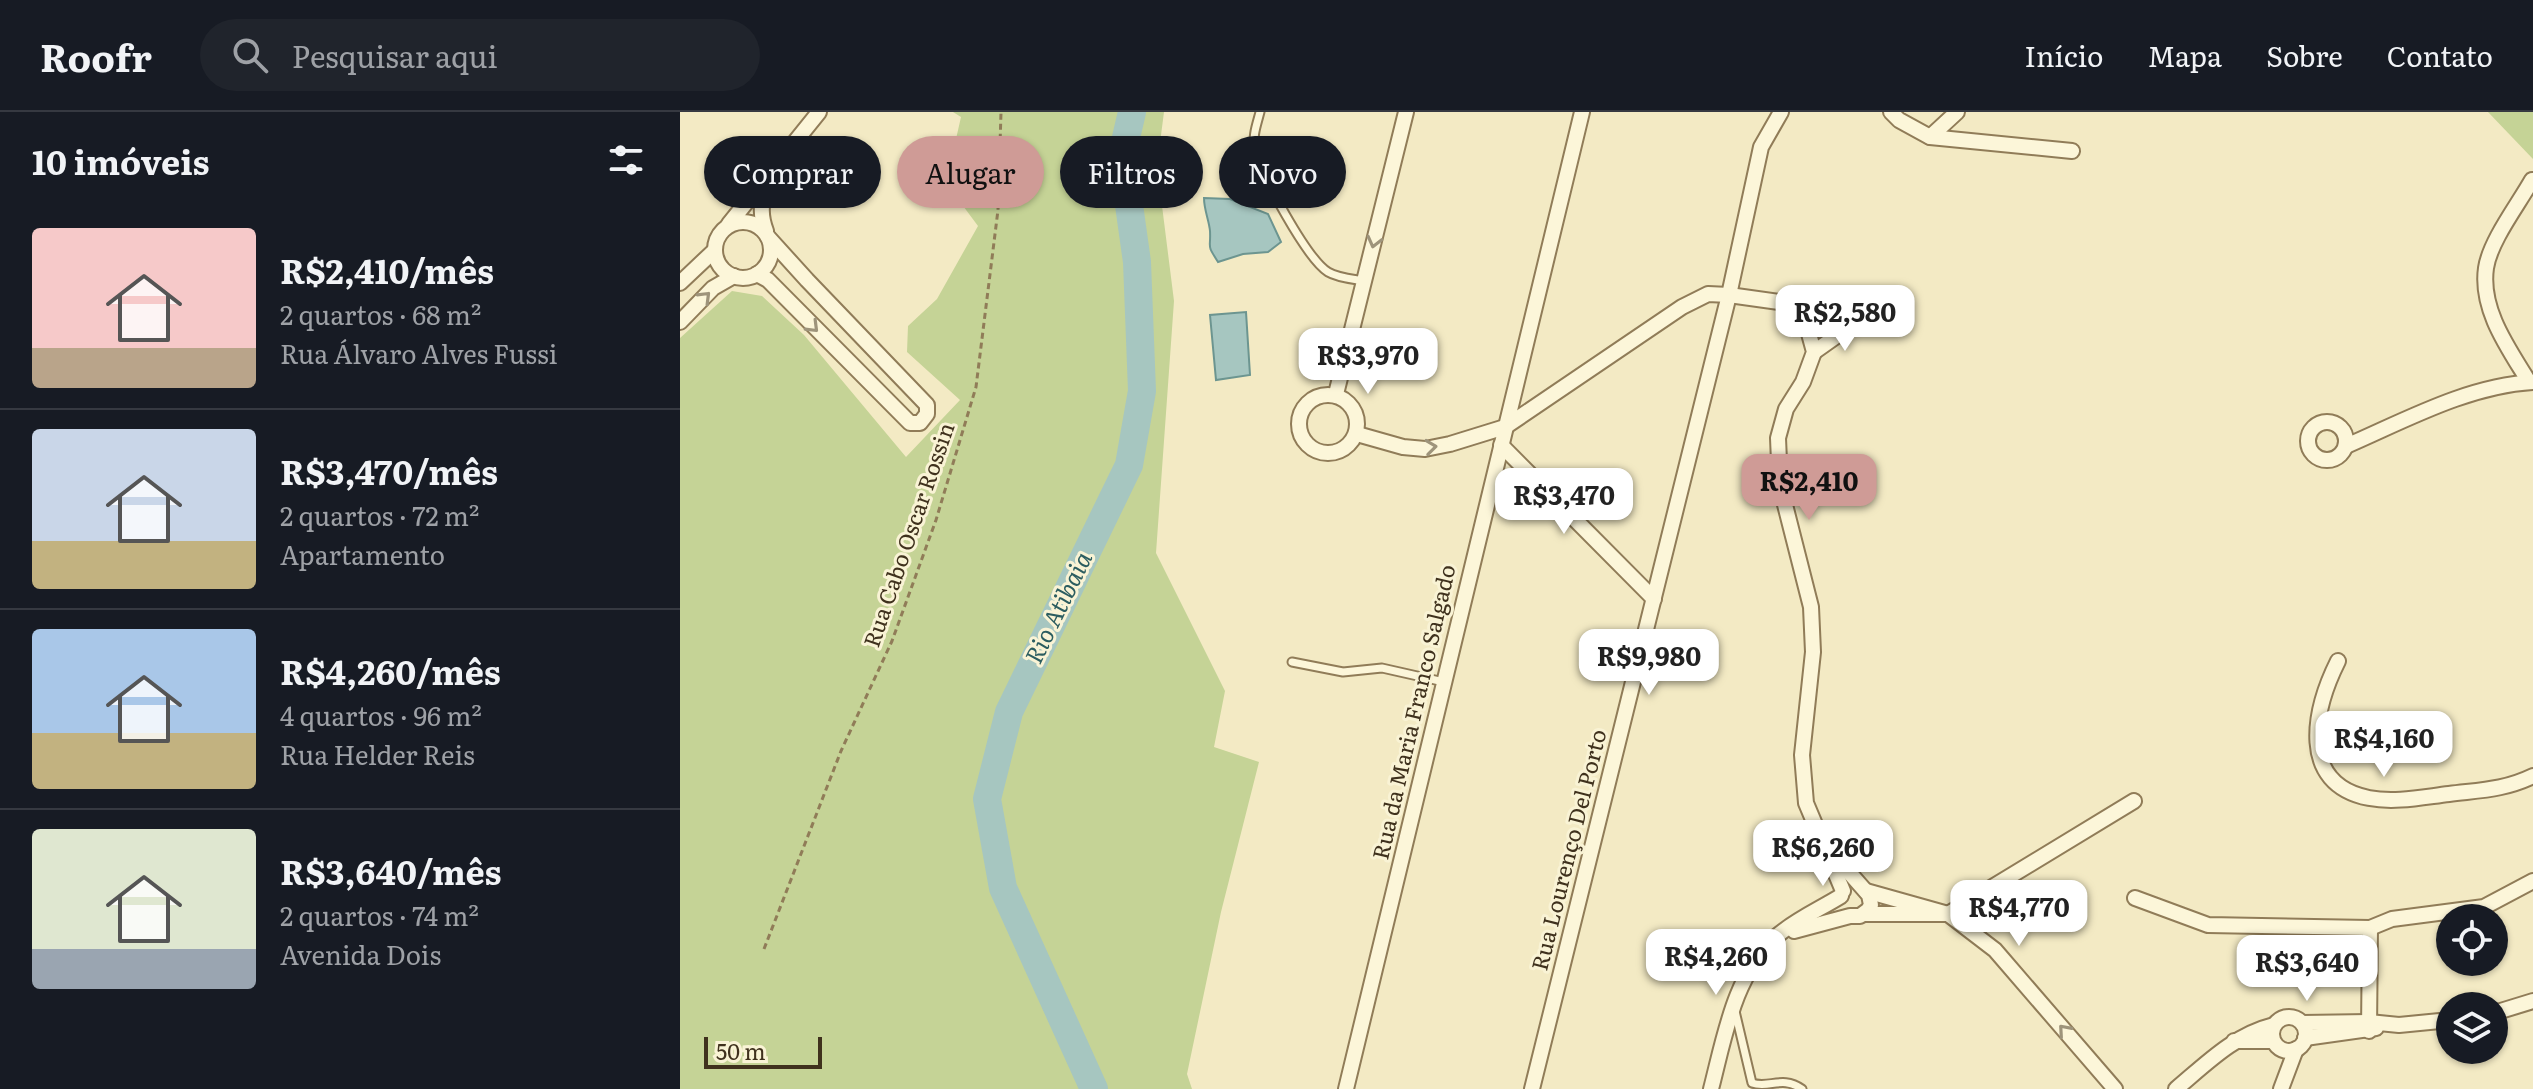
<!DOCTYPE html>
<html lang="pt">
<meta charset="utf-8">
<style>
:root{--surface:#171b24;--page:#20242c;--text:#f1f3f6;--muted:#9ea1a6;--line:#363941;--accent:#cf9b96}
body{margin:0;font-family:Literata,serif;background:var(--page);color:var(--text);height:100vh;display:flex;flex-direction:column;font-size:30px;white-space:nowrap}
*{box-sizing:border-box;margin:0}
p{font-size:26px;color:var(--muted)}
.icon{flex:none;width:44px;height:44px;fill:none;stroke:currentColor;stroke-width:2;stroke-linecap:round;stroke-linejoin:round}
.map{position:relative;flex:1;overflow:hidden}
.sheet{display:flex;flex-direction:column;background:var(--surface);width:680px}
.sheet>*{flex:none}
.hud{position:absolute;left:24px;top:24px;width:760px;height:72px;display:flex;gap:16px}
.buttons{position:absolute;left:1756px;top:792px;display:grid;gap:16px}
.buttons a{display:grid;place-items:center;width:72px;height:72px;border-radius:50%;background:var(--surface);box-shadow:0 2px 6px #0004;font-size:40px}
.scale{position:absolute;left:24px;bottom:20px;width:118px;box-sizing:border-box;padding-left:8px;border:4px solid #3f311d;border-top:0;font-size:22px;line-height:28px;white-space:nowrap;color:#3f311d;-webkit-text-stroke:6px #f9f3d5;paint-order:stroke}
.price{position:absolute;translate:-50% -68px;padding:0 18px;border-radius:16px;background:#fff;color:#222;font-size:26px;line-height:52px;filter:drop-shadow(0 2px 4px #0008)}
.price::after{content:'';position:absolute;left:50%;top:48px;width:24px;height:18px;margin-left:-12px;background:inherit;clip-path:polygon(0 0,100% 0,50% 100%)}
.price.current{background:var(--accent);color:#111}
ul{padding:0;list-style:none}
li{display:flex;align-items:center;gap:24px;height:200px;padding:0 32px}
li+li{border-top:2px solid var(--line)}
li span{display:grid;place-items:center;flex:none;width:224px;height:160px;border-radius:8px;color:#555}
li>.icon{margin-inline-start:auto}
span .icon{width:96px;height:96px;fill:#fffc;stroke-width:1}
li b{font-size:34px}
h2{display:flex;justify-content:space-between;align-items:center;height:96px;padding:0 32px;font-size:34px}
.tag{padding:0 28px;border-radius:36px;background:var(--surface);box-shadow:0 2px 6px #0004;font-size:28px;line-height:72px}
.tag.current{background:var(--accent);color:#111}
header{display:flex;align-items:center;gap:48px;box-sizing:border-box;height:112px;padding:0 40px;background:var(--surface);border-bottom:2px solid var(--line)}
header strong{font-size:38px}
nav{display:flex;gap:44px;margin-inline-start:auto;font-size:28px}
.search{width:560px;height:72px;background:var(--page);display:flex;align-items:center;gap:20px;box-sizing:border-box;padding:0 28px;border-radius:44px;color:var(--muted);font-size:30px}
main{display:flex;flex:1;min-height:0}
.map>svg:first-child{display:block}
</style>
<header>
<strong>Roofr</strong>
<div class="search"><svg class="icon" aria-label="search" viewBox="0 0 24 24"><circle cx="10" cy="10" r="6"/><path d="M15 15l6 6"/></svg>Pesquisar aqui</div>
<nav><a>Início</a><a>Mapa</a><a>Sobre</a><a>Contato</a></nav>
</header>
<main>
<section class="sheet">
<h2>10 imóveis<svg class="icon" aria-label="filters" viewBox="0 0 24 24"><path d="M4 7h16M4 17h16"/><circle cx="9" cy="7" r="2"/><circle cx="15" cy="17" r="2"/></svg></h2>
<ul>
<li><span style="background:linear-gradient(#f6c9c9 75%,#b9a48a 0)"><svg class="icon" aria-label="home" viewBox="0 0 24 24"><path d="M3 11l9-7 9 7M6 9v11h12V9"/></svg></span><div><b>R$2,410/mês</b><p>2 quartos · 68 m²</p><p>Rua Álvaro Alves Fussi</p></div></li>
<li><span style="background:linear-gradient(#c9d6e8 70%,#c2b280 0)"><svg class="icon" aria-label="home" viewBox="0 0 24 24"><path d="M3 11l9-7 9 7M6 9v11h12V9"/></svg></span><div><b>R$3,470/mês</b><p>2 quartos · 72 m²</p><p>Apartamento</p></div></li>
<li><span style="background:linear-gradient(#a9c7e8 65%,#c2b280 0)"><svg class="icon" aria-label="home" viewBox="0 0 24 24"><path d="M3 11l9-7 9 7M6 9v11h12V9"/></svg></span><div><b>R$4,260/mês</b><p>4 quartos · 96 m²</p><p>Rua Helder Reis</p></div></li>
<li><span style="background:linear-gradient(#dfe7d0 75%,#9aa5b1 0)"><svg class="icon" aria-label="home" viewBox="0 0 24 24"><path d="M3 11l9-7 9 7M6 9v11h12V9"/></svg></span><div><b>R$3,640/mês</b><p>2 quartos · 74 m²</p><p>Avenida Dois</p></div></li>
</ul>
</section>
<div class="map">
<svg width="1853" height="977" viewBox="0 0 1853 977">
<rect width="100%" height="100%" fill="#f3eac4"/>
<g fill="#c5d396">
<path d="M273,0H484L477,54L494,189L476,441L545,579L534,635L579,650L541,800L507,962L512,977H0V226L52,179L82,184L124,223L226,345L280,288L227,240L228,214L257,187L298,114L266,71L281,5Z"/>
<path d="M1808,0H1853V47Z"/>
</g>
<g fill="#a6c6c0" stroke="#6c9590" stroke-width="2">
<path d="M524,86L550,87L588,102L601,130L588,140L563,142L538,150C526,131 531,138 530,119C529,108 524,98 524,86Z"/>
<path d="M566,200L570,263L536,268L530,203Z"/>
</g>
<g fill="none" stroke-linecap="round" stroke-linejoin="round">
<path stroke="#a6c6c0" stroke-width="28" d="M414,977L323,776L307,687L329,600L449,353L462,279L457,150L442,43L452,0"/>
<defs>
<g id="service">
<path d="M580,0C577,12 572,24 575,37C580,61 627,147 648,160C658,166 673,167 684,169"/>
<path d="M612,550L663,560L702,556L764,570"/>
<path d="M1055,899L1072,971C1089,977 1102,963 1122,977"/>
</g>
<g id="minor">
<path d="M1211,0L1219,8L1250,25L1392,39"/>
<path d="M1250,25L1277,0"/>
<circle cx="63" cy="138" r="28"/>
<path d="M49,112L139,0"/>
<path d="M86,119C79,100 81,89 90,71"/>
<path d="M77,162L88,168L230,311H240L247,302V293L127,168L88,125"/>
<path d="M0,171L35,138"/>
<path d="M0,210L33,176L54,164"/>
<path d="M1134,240L1175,211"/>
<path d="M1849,270C1829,237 1800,198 1806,156C1810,129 1838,93 1852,68"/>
<path d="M656,282L726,0"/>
<circle cx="648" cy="312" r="29"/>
<circle cx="1647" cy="329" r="19"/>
<path d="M677,322L723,335L745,337L770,332L825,315L1002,195L1028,182L1049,183L1099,190L1125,207L1134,240L1123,270L1106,297L1098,326L1100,373L1131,495L1133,540L1122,643L1126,691L1163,779"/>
<path d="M821,333L974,487"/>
<path d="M1666,334C1726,308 1787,274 1853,270"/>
<path d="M1658,549C1634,597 1617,672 1689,686C1715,691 1743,685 1769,682C1800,678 1824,678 1853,664"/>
<path d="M1186,779L1268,802L1315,838L1435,977"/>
<path d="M1455,786L1528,813L1690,816"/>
<path d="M1185,802H1268L1454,689"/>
<path d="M1114,819L1170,804H1180L1188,798L1191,793L1189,783L1152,741"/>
<path d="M1814,901L1853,889"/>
<circle cx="1609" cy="922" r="17"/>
<path d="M1622,911L1689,910L1719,913L1770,908"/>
<path d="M1689,919L1690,816L1712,807L1804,795L1853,769"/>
<path d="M1625,926L1696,916"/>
<path d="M1554,929H1593"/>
<path d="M666,977L902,0"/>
<path d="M852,977L1049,183L1081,35L1101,0"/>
<path d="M1031,977C1045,923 1054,863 1097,824C1115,808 1140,797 1161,784"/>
<path d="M1496,977C1527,951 1554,923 1594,913"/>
<path d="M1601,977L1616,937"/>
</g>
</defs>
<use href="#service" stroke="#907c58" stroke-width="11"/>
<use href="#minor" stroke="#907c58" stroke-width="18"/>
<path stroke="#907c58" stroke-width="3" stroke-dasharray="6 4" stroke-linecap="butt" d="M84,837L161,639L212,529L256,408L296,275L318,98L321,0"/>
<use href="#service" stroke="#fcf6d9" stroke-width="7"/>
<use href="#minor" stroke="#fcf6d9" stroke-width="14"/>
</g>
<defs><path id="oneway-chevron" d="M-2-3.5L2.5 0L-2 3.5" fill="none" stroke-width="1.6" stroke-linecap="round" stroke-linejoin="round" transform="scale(2)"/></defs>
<g stroke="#9e947b">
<use href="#oneway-chevron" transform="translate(694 130) rotate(104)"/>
<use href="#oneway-chevron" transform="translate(25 185) rotate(-45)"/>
<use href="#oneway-chevron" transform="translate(133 215) rotate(45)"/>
<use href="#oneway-chevron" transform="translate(751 335) rotate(-7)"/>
<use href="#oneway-chevron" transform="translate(1384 918) rotate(-131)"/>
</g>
<g text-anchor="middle" stroke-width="6" stroke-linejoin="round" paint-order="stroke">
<g font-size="22" fill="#3f311d" stroke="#f9f3d5">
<text transform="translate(229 423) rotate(-71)" y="8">Rua Cabo Oscar Rossin</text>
<text transform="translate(734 600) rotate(-77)" y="8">Rua da Maria Franco Salgado</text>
<text transform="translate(889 738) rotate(-76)" y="8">Rua Lourenço Del Porto</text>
</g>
<g font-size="24" font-style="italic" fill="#2b5d60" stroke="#f9f3d5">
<text transform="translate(379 496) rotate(-64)" y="8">Rio Atibaia</text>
</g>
</g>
</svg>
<div class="buttons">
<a><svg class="icon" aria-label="locate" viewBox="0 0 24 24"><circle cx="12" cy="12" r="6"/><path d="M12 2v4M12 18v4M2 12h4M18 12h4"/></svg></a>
<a><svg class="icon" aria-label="layers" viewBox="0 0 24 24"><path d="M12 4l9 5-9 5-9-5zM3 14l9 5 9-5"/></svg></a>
</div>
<div class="scale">50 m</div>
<b class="price" style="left:1165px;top:241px">R$2,580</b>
<b class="price" style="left:688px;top:284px">R$3,970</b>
<b class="price current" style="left:1129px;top:410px">R$2,410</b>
<b class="price" style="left:884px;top:424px">R$3,470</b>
<b class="price" style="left:969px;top:585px">R$9,980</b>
<b class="price" style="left:1704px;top:667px">R$4,160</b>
<b class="price" style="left:1143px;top:776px">R$6,260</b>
<b class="price" style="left:1339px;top:836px">R$4,770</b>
<b class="price" style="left:1036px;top:885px">R$4,260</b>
<b class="price" style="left:1627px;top:891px">R$3,640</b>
<div class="hud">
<a class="tag">Comprar</a>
<a class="tag current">Alugar</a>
<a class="tag">Filtros</a>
<a class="tag">Novo</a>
</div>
</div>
</main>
